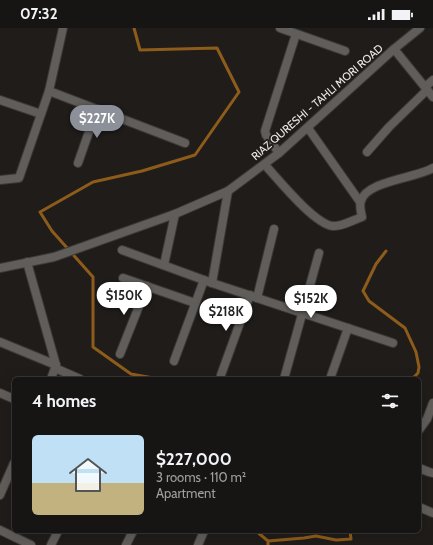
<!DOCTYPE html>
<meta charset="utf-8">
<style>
:root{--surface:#171514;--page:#242222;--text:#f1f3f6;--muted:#9e9fa0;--line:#363434;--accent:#8c9099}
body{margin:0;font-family:Cabin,sans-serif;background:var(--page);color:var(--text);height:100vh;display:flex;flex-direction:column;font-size:15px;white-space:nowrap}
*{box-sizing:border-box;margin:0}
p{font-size:13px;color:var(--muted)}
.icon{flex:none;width:22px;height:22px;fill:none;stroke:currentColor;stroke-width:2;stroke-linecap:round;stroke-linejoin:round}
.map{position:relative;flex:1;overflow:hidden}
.details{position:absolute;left:12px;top:349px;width:409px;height:156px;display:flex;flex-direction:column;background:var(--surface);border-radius:6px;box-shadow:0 4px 16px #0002,0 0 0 1px var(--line)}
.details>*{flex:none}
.price{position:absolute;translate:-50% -34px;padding:0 9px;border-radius:14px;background:#fff;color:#222;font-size:13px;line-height:26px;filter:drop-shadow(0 1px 2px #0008)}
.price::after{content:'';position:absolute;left:50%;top:24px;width:12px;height:9px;margin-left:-6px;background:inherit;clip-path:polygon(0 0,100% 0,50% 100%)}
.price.active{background:var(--accent);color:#fff}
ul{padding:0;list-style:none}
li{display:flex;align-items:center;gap:12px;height:100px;padding:0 20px}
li+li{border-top:1px solid var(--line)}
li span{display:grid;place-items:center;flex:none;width:112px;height:80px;border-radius:6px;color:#555}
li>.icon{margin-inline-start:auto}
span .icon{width:48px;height:48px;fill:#fffc;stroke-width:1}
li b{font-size:17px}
h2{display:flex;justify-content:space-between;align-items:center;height:48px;padding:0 20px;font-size:17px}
.status{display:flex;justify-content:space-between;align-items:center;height:28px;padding:0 20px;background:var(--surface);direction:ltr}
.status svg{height:11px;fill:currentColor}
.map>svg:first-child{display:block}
</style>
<div class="status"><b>07:32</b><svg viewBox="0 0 49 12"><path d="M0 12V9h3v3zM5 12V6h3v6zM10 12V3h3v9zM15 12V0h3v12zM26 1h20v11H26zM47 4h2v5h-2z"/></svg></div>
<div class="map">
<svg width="433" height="517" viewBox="0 0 433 517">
<rect width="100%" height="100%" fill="#1f1c1a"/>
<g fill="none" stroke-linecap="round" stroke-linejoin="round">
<g stroke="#8e5c1a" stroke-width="3">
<path d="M134,0L140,22L217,20L239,64L195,127L142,143L93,154L40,184L52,203L93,249V319L131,346L159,351"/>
<path d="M386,223L376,236L363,263L369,273L405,300L416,324L419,339L418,345L412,351"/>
<path d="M256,503L268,513V517"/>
<path d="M268,513L304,510L316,508L336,512L351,511L350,503"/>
</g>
<defs>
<g id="minor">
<path d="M280,0L345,23"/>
<path d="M394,21L433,69"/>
<path d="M425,59L433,52"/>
<path d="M49,63L185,115"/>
<path d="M0,72L41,86"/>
<path d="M308,100L360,174"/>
<path d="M367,124L389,99L427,62"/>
<path d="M279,125L266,107L265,103L296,6"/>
<path d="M78,135L97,81"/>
<path d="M265,137C278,151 314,196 333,198C341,199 353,192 362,189C361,184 359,178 361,173C366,153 417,150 433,140"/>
<path d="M0,152L19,150L49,63L63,0"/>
<path d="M122,222L212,255L393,315"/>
<path d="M27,234L56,337L51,351"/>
<path d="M164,237L175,186"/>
<path d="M0,240L54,229L175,186L228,163L279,125L394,21L420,0"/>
<path d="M123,250L195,275"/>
<path d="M212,255L228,163"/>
<path d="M257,270L274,201"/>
<path d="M0,314L56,337"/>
<path d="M120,326L147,258"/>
<path d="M174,333L204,252"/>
<path d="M55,340L80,351"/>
<path d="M221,347L250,267"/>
<path d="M284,351L319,225"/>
<path d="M330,351L348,300"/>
<path d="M0,365L14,371"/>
<path d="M419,402L427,391L433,375"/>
<path d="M419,440L429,444L433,445"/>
<path d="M0,467L14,435"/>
<path d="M419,479L433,485"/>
<path d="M0,502L31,517"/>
<path d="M51,517L58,503"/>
<path d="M126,517L133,503"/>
<path d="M198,517L204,503"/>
</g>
</defs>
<use href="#minor" stroke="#3b3937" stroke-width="10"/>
<use href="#minor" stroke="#605d5a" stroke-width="8"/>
</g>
<g text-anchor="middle" stroke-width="3.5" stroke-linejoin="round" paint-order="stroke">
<g font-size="11" fill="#eceae8" stroke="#1f1c1a">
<text transform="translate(317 74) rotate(-41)" y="4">RIAZ QURESHI - TAHLI MORI ROAD</text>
</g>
</g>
</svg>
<b class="price active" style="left:97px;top:111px">$227K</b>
<b class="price" style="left:124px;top:288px">$150K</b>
<b class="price" style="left:311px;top:291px">$152K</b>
<b class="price" style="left:226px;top:304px">$218K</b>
<section class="details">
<h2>4 homes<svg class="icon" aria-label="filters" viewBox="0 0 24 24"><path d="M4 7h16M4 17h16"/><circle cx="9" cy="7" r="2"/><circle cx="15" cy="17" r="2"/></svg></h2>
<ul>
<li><span style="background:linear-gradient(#bfe0f5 60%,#c2b280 0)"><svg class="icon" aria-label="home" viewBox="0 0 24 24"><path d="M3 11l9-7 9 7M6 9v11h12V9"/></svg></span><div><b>$227,000</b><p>3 rooms · 110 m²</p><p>Apartment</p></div></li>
</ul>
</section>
</div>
